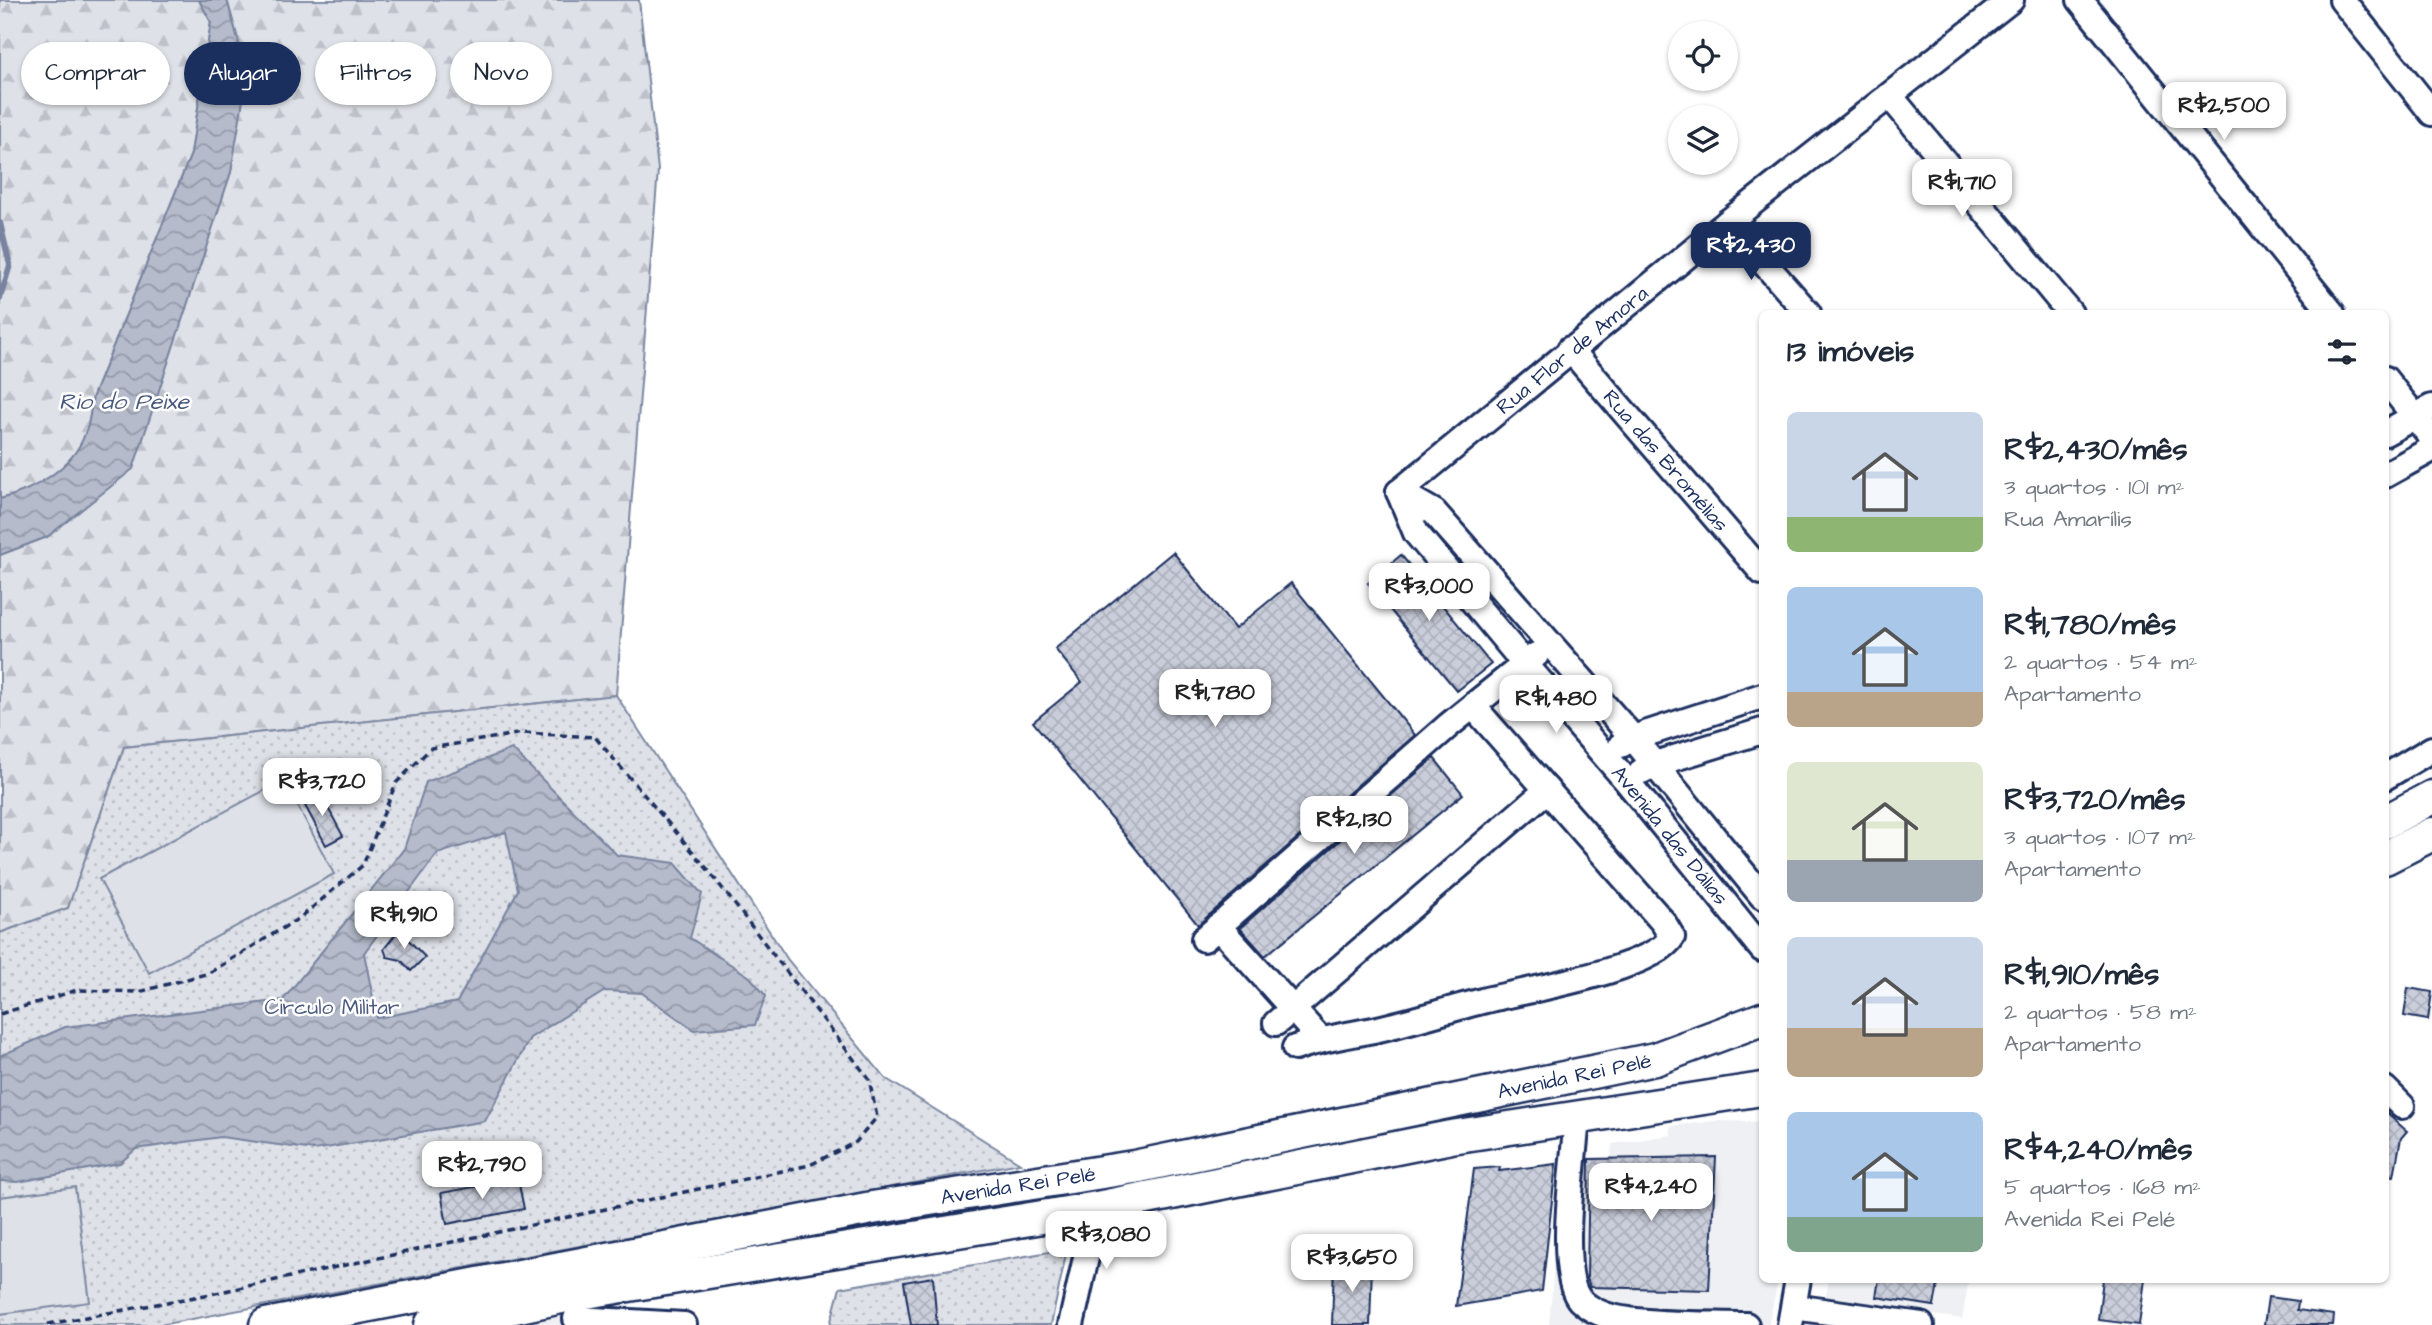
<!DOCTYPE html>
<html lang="pt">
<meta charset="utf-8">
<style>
:root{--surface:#fff;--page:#f6f6f7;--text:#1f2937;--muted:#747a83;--accent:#1b2f5e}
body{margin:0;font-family:"Architects Daughter",sans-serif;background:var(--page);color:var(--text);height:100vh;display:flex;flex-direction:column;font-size:26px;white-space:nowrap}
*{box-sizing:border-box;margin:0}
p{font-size:23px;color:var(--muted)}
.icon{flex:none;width:38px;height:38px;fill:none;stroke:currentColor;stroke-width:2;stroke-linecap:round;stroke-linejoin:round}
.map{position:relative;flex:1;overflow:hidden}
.details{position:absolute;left:1759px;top:310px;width:630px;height:973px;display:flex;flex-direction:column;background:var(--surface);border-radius:10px;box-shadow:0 2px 5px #0004}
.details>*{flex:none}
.guide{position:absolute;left:21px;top:42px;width:665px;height:63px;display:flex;gap:14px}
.tools{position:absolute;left:1668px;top:21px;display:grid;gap:14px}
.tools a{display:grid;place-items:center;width:70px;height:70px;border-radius:50%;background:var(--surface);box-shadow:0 2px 5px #0004;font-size:35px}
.price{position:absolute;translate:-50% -60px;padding:0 16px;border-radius:14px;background:#fff;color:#222;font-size:23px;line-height:46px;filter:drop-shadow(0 2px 4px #0008)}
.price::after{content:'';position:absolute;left:50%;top:42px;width:21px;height:16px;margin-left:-10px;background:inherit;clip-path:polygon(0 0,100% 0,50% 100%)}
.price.current{background:var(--accent);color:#fff}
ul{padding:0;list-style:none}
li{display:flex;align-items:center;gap:21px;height:175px;padding:0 28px}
li span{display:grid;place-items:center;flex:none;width:196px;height:140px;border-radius:10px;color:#555}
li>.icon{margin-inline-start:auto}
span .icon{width:84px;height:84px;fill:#fffc;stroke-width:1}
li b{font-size:30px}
h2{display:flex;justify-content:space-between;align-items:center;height:84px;padding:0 28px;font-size:30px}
.chip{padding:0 24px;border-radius:32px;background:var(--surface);box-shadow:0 2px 5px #0004;font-size:24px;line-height:63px}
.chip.current{background:var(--accent);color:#fff}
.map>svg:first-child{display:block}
</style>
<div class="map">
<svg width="2432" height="1325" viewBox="0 0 2432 1325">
<defs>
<pattern id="forest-firs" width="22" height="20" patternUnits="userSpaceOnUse" patternTransform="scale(1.75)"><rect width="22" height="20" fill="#dee1e7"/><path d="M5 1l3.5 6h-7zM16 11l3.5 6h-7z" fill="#bec1c9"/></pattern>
<pattern id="park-dots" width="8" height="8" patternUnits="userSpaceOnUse" patternTransform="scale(1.75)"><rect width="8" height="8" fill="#dee1e7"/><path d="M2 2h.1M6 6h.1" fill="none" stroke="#bec1c9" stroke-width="1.8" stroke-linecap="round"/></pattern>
<pattern id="water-waves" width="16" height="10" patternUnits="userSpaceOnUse" patternTransform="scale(1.75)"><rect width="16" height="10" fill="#b5bbca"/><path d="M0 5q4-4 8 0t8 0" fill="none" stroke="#9298a7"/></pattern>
<pattern id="building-cross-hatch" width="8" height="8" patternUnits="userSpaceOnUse" patternTransform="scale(1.75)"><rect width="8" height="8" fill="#caceda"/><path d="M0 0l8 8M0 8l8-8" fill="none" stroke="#adb1be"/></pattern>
</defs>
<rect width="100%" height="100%" fill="#fff"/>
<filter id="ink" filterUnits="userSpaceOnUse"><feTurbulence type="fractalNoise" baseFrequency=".0143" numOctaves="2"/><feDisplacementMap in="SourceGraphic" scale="14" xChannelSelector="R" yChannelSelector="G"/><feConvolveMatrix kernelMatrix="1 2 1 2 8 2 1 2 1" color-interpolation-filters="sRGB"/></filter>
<g filter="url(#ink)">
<g fill="#eff0f4">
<path d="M1716,1121L1762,1122V1279H1779L1768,1325H1549L1562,1164L1589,1159H1611L1612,1144L1671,1135L1670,1126Z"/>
<path d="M1829,1279H1969L1962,1319L1825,1300Z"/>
<path d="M598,1299L592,1325H427Z"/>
</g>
<g fill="url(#forest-firs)" stroke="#7c88a2" stroke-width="2">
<path d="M0,0H199L211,22L191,154L93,396C91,408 90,422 85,434C73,468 33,491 0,499Z"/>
<path d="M227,0H639L658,170L616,695L124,747L68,908L0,933V555L47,537L213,222L231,172L242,62L239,43Z"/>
</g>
<g fill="url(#park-dots)" stroke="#7c88a2" stroke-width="2">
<path d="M616,695L788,960L885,1078L1020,1163L160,1325H0V933L68,908L124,747Z"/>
<path d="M1067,1249L1051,1325H830L840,1288Z"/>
</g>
<g fill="#dee1e7" stroke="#7c88a2" stroke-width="2">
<path d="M284,780L334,874L149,973L99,879Z"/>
<path d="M75,1187L90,1302L0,1314V1197Z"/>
</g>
<g fill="url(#water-waves)" stroke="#77839f" stroke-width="2" fill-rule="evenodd">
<path d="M199,0H227L239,43L243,100L231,172L133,469L47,537L0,555V499C33,491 73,468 85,434C90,423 91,408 93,396L191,154L211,22Z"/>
<path d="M512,749L617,855L675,863L702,894L690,938L750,977L766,996L755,1025L694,1030L642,993L605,991L530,1038L485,1121L314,1150L221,1137L136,1149L120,1163L18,1182L0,1181V1056L65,1027L283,1000L404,849L426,782ZM506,832L518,890L457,1002L377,1018L364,953L437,854Z"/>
</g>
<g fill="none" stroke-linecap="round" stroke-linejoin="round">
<path stroke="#77839f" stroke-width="6" d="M0,223L10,265L0,299"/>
</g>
<g fill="url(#building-cross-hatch)" stroke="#1b2f5e" stroke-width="2">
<path d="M1173,552L1235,629L1291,583L1415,735L1198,925L1033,722L1082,682L1055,649Z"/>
<path d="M1401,555L1491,664L1457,691L1368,583Z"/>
<path d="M1434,758L1463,794L1265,956L1240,928Z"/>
<path d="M319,791L343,836L326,845L302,800Z"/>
<path d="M399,930L425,957L411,971L401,960L387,957L384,949Z"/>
<path d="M2408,988L2432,992L2428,1020L2404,1016Z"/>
<path d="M2385,1112L2407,1131L2401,1138L2394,1176L2385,1175Z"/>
<path d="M1716,1157L1709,1290L1590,1287L1587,1278L1589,1159Z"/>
<path d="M1556,1164L1542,1291L1456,1306L1474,1169L1500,1167L1499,1171Z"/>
<path d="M518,1179L524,1209L447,1224L441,1193Z"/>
<path d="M1334,1263L1372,1264L1370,1325H1332Z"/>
<path d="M933,1277L937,1325H911L904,1282Z"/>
<path d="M1879,1279H1939L1934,1306L1876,1297Z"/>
<path d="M2103,1279H2145L2139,1325L2098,1320Z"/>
<path d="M2268,1297L2298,1301L2297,1310L2334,1315L2333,1325H2264Z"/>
</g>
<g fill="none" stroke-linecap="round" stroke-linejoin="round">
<defs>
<g id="minor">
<path d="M2080,0L2332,313"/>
<path d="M2342,0L2432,113"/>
<path d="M1890,96L2070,313"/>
<path d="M1728,222L1808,313"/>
<path id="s1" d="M1570,349L1762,572"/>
<path d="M2385,379L2432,438"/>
<path d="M2385,433L2432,407"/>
<path d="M2385,475L2432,449"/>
<path id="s2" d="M1399,492L1728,222L2011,0"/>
<path id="s3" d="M1399,492L1416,533L1525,664L1626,780L1762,949"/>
<path d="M1399,492L1434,512L1633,738L1762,896"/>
<path d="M1621,745L1633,738L1762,696"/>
<path d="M1642,771L1655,764L1762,731"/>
<path d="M2385,777L2432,749"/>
<path d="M1218,926L1320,1039"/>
<path d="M1204,939L1449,725L1536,655"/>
<path d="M1276,1023L1547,790"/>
<path d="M1295,1048C1323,1038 1350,1035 1378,1029C1413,1021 1447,1010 1482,1001C1521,991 1653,970 1672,937L1663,922L1473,706"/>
<path d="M2385,1089L2402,1106"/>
<path d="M1577,1116C1575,1154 1556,1273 1580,1300C1592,1312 1612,1318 1629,1320C1663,1325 1710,1324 1746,1325"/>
<path d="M1794,1307L1921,1325"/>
<path d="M576,1319L684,1325"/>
<path d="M1071,1325L1097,1208"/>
<path d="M1790,1325L1798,1279"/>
</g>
<g id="major">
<path d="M2385,822L2432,797"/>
<path d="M2385,858L2432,834"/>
<path id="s4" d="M266,1325L872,1208L1134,1167L1655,1059L1762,1019"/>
<path d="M431,1325L580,1293L1097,1208L1451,1137L1762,1089"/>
</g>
</defs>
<use href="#minor" stroke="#1b2f5e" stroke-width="30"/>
<use href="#major" stroke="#1b2f5e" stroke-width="37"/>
<path stroke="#1b2f5e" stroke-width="3.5" stroke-dasharray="7 5" stroke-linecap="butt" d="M0,1014L77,990L139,992L209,973L301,917L363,865L396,783L431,748L523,733L595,737L709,871L869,1079L877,1117L856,1142L810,1165L211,1294L43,1325"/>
<use href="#minor" stroke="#fff" stroke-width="24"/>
<use href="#major" stroke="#fff" stroke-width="32"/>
</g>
</g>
<g text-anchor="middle" stroke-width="5" stroke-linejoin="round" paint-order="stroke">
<g font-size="21" fill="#1b2f5e" stroke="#fff">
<text dy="7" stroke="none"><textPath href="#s2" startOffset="224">Rua Flor de Amora</textPath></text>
<text dy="7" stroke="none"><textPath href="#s1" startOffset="147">Rua das Bromélias</textPath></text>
<text dy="7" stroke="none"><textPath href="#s3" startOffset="439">Avenida das Dálias</textPath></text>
<text dy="7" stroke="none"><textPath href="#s4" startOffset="1332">Avenida Rei Pelé</textPath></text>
<text dy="7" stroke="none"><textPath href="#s4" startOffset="765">Avenida Rei Pelé</textPath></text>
</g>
<g font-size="21" fill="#4c5c80" stroke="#fff">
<text x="332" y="1014">Circulo Militar</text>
</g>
<g font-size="23" font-style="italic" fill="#49597e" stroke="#fff">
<text x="124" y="409">Rio do Peixe</text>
</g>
</g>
</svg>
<div class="tools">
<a><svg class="icon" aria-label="locate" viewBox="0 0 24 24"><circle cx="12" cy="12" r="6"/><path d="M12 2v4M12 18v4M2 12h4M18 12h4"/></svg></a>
<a><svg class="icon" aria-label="layers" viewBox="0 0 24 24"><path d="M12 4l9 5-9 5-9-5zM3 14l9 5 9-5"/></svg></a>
</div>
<b class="price" style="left:2224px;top:142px">R$2,500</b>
<b class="price" style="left:1962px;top:219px">R$1,710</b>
<b class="price current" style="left:1751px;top:282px">R$2,430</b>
<b class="price" style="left:1429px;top:623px">R$3,000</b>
<b class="price" style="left:1215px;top:729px">R$1,780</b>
<b class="price" style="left:1556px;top:735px">R$1,480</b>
<b class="price" style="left:322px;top:818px">R$3,720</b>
<b class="price" style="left:1354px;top:856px">R$2,130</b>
<b class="price" style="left:404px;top:951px">R$1,910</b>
<b class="price" style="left:482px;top:1201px">R$2,790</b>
<b class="price" style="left:1651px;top:1223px">R$4,240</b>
<b class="price" style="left:1106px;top:1271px">R$3,080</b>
<b class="price" style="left:1352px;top:1294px">R$3,650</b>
<div class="guide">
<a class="chip">Comprar</a>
<a class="chip current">Alugar</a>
<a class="chip">Filtros</a>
<a class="chip">Novo</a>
</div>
<section class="details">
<h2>13 imóveis<svg class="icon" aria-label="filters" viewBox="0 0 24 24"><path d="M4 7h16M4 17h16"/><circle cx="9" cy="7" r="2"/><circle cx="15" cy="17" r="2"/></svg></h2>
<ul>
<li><span style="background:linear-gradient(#c9d6e8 75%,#8fb573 0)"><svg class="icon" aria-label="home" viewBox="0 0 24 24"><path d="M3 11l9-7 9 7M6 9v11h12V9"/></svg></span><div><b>R$2,430/mês</b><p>3 quartos · 101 m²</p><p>Rua Amarílis</p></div></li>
<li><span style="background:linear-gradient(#a9c7e8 75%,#b9a48a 0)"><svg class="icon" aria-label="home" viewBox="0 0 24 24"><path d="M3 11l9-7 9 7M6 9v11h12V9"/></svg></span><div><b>R$1,780/mês</b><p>2 quartos · 54 m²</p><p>Apartamento</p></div></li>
<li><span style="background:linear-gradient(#dfe7d0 70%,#9aa5b1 0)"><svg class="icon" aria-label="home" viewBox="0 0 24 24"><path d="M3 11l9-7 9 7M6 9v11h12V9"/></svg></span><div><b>R$3,720/mês</b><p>3 quartos · 107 m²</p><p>Apartamento</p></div></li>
<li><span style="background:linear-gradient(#c9d6e8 65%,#b9a48a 0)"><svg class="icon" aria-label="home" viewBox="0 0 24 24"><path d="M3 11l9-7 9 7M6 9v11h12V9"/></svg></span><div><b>R$1,910/mês</b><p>2 quartos · 58 m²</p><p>Apartamento</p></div></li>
<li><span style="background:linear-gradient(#a9c7e8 75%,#7fa58c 0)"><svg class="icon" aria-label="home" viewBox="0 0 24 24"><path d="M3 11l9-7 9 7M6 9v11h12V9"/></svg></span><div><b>R$4,240/mês</b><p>5 quartos · 168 m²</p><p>Avenida Rei Pelé</p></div></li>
</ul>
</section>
</div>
